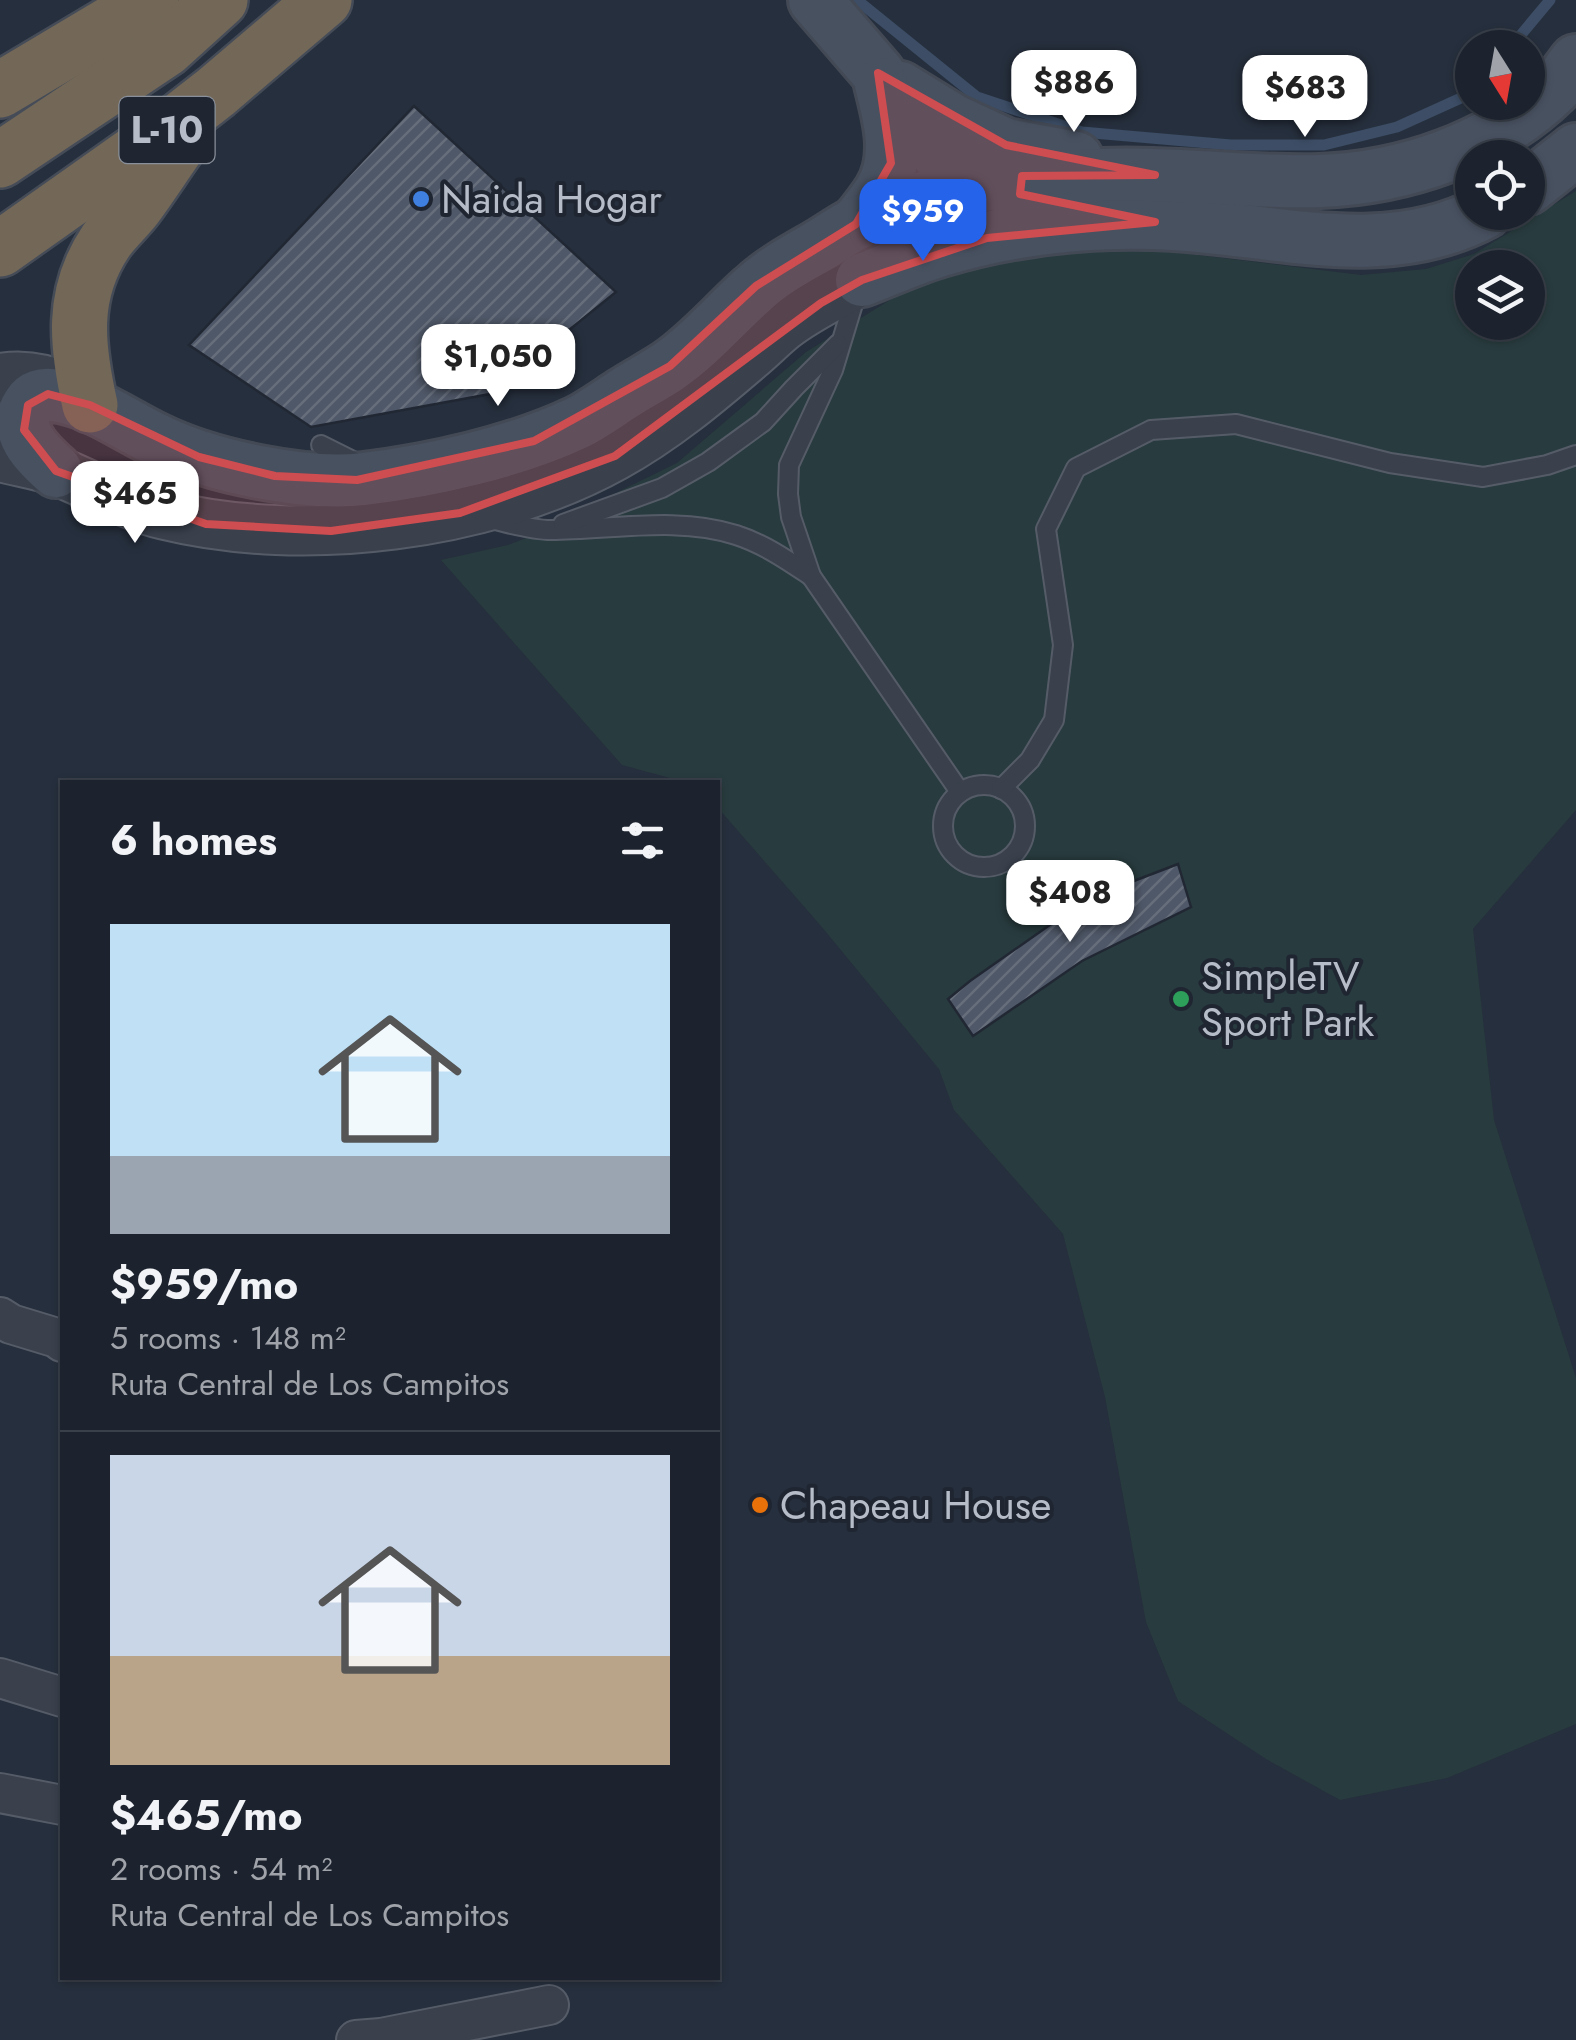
<!DOCTYPE html>
<meta charset="utf-8">
<style>
:root{--surface:#1c232e;--page:#252b36;--text:#f1f3f6;--muted:#a0a4aa;--line:#3a404a;--accent:#2563eb}
body{margin:0;font-family:Jost,sans-serif;background:var(--page);color:var(--text);height:100vh;display:flex;flex-direction:column;font-size:38px;white-space:nowrap}
*{box-sizing:border-box;margin:0}
p{font-size:32px;color:var(--muted)}
.icon{flex:none;width:55px;height:55px;fill:none;stroke:currentColor;stroke-width:2;stroke-linecap:round;stroke-linejoin:round}
.map{position:relative;flex:1;overflow:hidden}
.drawer{position:absolute;left:60px;top:780px;width:660px;height:1200px;display:flex;flex-direction:column;background:var(--surface);border-radius:0px;box-shadow:0 2px 8px #0004,0 0 0 2px var(--line)}
.drawer>*{flex:none}
.needle{width:65px;rotate:169deg}
.fabs{position:absolute;left:1455px;top:30px;display:grid;gap:20px}
.fabs a{display:grid;place-items:center;width:90px;height:90px;border-radius:50%;background:var(--surface);box-shadow:0 2px 8px #0004,0 0 0 2px var(--line);font-size:50px}
.price{position:absolute;translate:-50% -85px;padding:0 22px;border-radius:20px;background:#fff;color:#222;font-size:32px;line-height:65px;filter:drop-shadow(0 2px 5px #0008)}
.price::after{content:'';position:absolute;left:50%;top:60px;width:30px;height:22px;margin-left:-15px;background:inherit;clip-path:polygon(0 0,100% 0,50% 100%)}
.price.selected{background:var(--accent);color:#fff}
ul{padding:0;list-style:none}
li{display:grid;align-content:center;gap:20px;height:530px;padding:0 50px}
li+li{border-top:2px solid var(--line)}
li span{display:grid;place-items:center;height:310px;border-radius:0px;color:#555}
li>.icon{margin-inline-start:auto}
span .icon{width:180px;height:180px;fill:#fffc;stroke-width:1}
li b{font-size:42px}
h2{display:flex;justify-content:space-between;align-items:center;height:120px;padding:0 50px;font-size:42px}
.map>svg:first-child{display:block}
</style>
<div class="map">
<svg width="1576" height="2040" viewBox="0 0 1576 2040">
<defs>
<pattern id="building-hatch" width="6" height="6" patternUnits="userSpaceOnUse" patternTransform="scale(2.5)"><rect width="6" height="6" fill="#4f5868"/><path d="M-1 1l2-2M0 6l6-6M5 7l2-2" fill="none" stroke="#666e7c"/></pattern>
</defs>
<rect width="100%" height="100%" fill="#262f3d"/>
<path fill="#283b3e" fill-rule="evenodd" d="M1576,191V810L1473,929L1494,1120L1576,1378V1724L1447,1778L1340,1800L1266,1759L1178,1701L1146,1622L1105,1397L1063,1234L954,1110L939,1069L821,926L718,808V782H685L622,765L441,560L508,545L547,530L579,511L677,463L806,352L911,287L976,260L1092,242L1361,275L1426,269L1474,254ZM1472,268H1528V322H1472Z"/>
<g fill="none" stroke-linecap="round" stroke-linejoin="round">
<g stroke="#3c4d65" stroke-width="11">
<path d="M857,0L977,97L1082,132L1231,145H1324L1397,127L1472,93"/>
<path d="M1510,48L1550,0"/>
</g>
</g>
<g fill="url(#building-hatch)" stroke="#212834" stroke-width="2.5">
<path d="M414,106L616,292L490,394L311,427L189,345Z"/>
<path d="M1178,864L1191,907L1082,961L973,1036L948,999L970,981L1064,915L1113,889Z"/>
</g>
<g fill="none" stroke-linecap="round" stroke-linejoin="round">
<defs>
<g id="service">
<path d="M856,294L833,370L789,465L788,494L791,517L811,576L960,792"/>
<path d="M321,445L359,464"/>
<path d="M490,519C509,523 531,530 551,530C610,530 679,516 736,535C764,544 787,560 811,576"/>
<path d="M563,524L662,488L708,462L763,422L794,388L838,344"/>
<circle cx="984" cy="826" r="41"/>
<path d="M1001,789L1030,760L1054,720L1063,645L1046,529L1076,468L1151,430L1236,424L1390,463L1483,477L1547,465L1576,455"/>
</g>
<g id="minor">
<path d="M0,1317L11,1324L57,1338L62,1342"/>
<path d="M0,1678L62,1697"/>
<path d="M0,1793L62,1805"/>
<path d="M356,2040L381,2038L549,2005"/>
</g>
<g id="tertiary">
<path d="M0,378C28,373 57,380 80,397"/>
<path d="M0,457C19,462 40,465 59,472C94,486 127,506 165,515C304,549 489,526 615,456C664,429 707,393 749,357C761,347 772,336 783,327C807,308 836,295 862,280"/>
</g>
<g id="secondary">
<path d="M815,0L878,73L935,151L972,176L1001,185"/>
<path d="M900,88L952,120L1006,145L1076,158"/>
<path d="M1528,188L1576,150"/>
<path d="M856,224C864,214 873,203 880,192C901,159 890,119 881,84"/>
<path d="M862,280C888,270 914,258 941,250C1008,230 1082,221 1153,223C1263,225 1380,268 1485,212"/>
<path d="M56,471C38,455 11,430 29,404C34,396 43,394 52,395C91,399 123,424 157,440C210,466 305,486 364,479C431,471 516,452 577,423C593,415 608,404 622,395C637,385 653,377 668,367C699,346 725,315 753,290C770,274 791,262 812,250C827,242 841,231 857,223C892,207 938,191 975,186C1034,178 1093,173 1152,175C1208,176 1264,183 1320,181C1403,178 1494,148 1554,89C1562,81 1569,70 1576,61"/>
</g>
<g id="motorway">
<path d="M0,90L151,0"/>
<path d="M0,160L166,49L220,0"/>
<path d="M0,249L157,138L216,92L324,0"/>
<path d="M90,405C77,347 70,294 106,241C115,228 127,218 136,206C153,183 168,159 185,136"/>
</g>
</defs>
<use href="#service" stroke="#555c68" stroke-width="22"/>
<use href="#minor" stroke="#555c68" stroke-width="42"/>
<use href="#tertiary" stroke="#555c68" stroke-width="52"/>
<use href="#secondary" stroke="#434a56" stroke-width="58"/>
<use href="#motorway" stroke="#454c58" stroke-width="60"/>
<use href="#service" stroke="#3a414d" stroke-width="18"/>
<use href="#minor" stroke="#3a414d" stroke-width="38"/>
<use href="#tertiary" stroke="#3a414d" stroke-width="48"/>
<use href="#secondary" stroke="#485160" stroke-width="52"/>
<use href="#motorway" stroke="#736857" stroke-width="55"/>
</g>
<path fill="#ce4d50" fill-opacity="0.2" stroke="#ce4d50" stroke-width="8" stroke-linejoin="round" d="M878,73L1006,145L1155,175L1022,176L1020,194L1155,222L987,238L862,280L821,303L615,456L460,513L331,531L206,524L56,471L24,430L28,405L48,394L90,405L199,457L275,476L357,480L534,441L670,366L756,286L856,224L891,163Z"/>
<circle fill="#3f7fe0" stroke="#1f2632" stroke-width="4" cx="421" cy="199" r="10"/>
<circle fill="#2e9e5b" stroke="#1f2632" stroke-width="4" cx="1181" cy="999" r="10"/>
<circle fill="#e8710a" stroke="#1f2632" stroke-width="4" cx="760" cy="1505" r="10"/>
<g text-anchor="middle" stroke-width="8" stroke-linejoin="round" paint-order="stroke">
<rect fill="#1f2632" stroke="#89909b" stroke-width="2.5" x="119.5" y="97" width="95" height="66" rx="8"/>
<g font-size="38" font-weight="bold" fill="#b6bdc8">
<text x="167" y="143">L-10</text>
</g>
<g font-size="40" fill="#b6bdc8" stroke="#1f2632" text-anchor="start">
<text x="441" y="213">Naida Hogar</text>
<text x="1201" y="990">SimpleTV<tspan x="1201" dy="46">Sport Park</tspan></text>
<text x="780" y="1519">Chapeau House</text>
</g>
</g>
</svg>
<div class="fabs">
<a><svg class="needle" viewBox="-14 -14 28 28"><path d="M0-13l5 13h-10z" fill="#e53935"/><path d="M0 13l5-13h-10z" fill="#a0a4aa"/></svg></a>
<a><svg class="icon" aria-label="locate" viewBox="0 0 24 24"><circle cx="12" cy="12" r="6"/><path d="M12 2v4M12 18v4M2 12h4M18 12h4"/></svg></a>
<a><svg class="icon" aria-label="layers" viewBox="0 0 24 24"><path d="M12 4l9 5-9 5-9-5zM3 14l9 5 9-5"/></svg></a>
</div>
<b class="price" style="left:1074px;top:135px">$886</b>
<b class="price" style="left:1305px;top:140px">$683</b>
<b class="price selected" style="left:923px;top:264px">$959</b>
<b class="price" style="left:498px;top:409px">$1,050</b>
<b class="price" style="left:135px;top:546px">$465</b>
<b class="price" style="left:1070px;top:945px">$408</b>
<section class="drawer">
<h2>6 homes<svg class="icon" aria-label="filters" viewBox="0 0 24 24"><path d="M4 7h16M4 17h16"/><circle cx="9" cy="7" r="2"/><circle cx="15" cy="17" r="2"/></svg></h2>
<ul>
<li><span style="background:linear-gradient(#bfe0f5 75%,#9aa5b1 0)"><svg class="icon" aria-label="home" viewBox="0 0 24 24"><path d="M3 11l9-7 9 7M6 9v11h12V9"/></svg></span><div><b>$959/mo</b><p>5 rooms · 148 m²</p><p>Ruta Central de Los Campitos</p></div></li>
<li><span style="background:linear-gradient(#c9d6e8 65%,#b9a48a 0)"><svg class="icon" aria-label="home" viewBox="0 0 24 24"><path d="M3 11l9-7 9 7M6 9v11h12V9"/></svg></span><div><b>$465/mo</b><p>2 rooms · 54 m²</p><p>Ruta Central de Los Campitos</p></div></li>
</ul>
</section>
</div>
